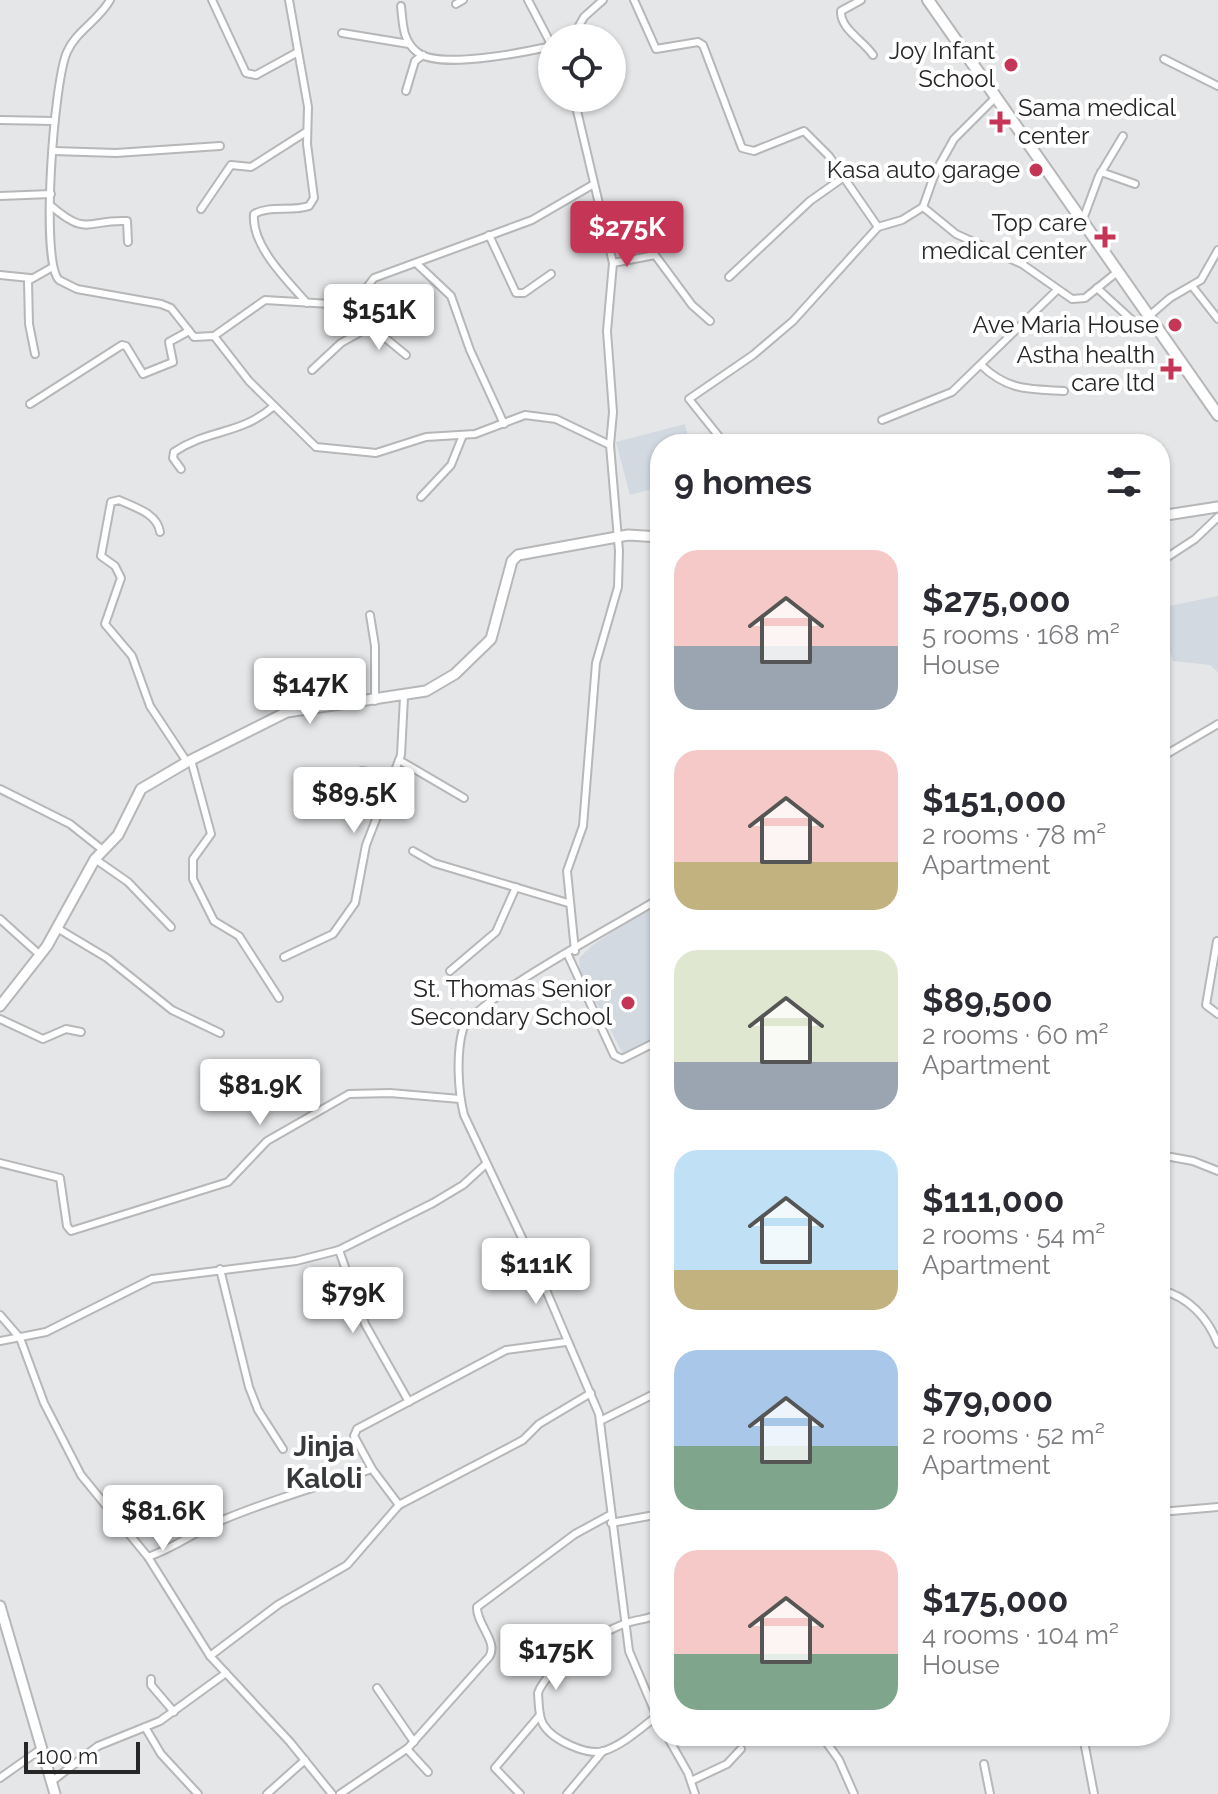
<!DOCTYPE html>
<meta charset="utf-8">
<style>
:root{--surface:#fff;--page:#f2f2f3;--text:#2b2b33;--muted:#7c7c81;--accent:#c53555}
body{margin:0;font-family:Raleway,sans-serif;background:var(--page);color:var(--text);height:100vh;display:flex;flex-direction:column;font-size:30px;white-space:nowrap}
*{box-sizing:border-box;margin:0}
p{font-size:26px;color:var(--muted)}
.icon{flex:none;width:44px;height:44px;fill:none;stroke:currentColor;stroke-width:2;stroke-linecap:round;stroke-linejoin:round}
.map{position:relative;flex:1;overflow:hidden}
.side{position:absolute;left:650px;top:434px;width:520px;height:1312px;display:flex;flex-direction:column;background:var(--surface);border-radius:32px;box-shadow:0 2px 6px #0004}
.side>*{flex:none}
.fabs{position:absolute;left:538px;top:24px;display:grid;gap:16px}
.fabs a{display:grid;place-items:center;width:88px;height:88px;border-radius:50%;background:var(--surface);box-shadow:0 2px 6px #0004;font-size:40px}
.scale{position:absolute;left:24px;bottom:20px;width:116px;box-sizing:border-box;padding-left:8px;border:4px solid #262627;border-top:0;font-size:22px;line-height:28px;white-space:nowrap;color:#262627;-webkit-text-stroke:6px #fff;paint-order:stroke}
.price{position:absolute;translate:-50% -68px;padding:0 18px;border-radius:8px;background:#fff;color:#222;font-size:26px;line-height:52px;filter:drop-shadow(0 2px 4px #0008)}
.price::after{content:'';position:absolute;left:50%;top:48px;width:24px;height:18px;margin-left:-12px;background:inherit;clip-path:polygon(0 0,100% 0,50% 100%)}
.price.current{background:var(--accent);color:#fff}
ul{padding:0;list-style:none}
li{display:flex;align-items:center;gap:24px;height:200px;padding:0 24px}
li span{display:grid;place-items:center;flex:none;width:224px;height:160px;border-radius:24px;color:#555}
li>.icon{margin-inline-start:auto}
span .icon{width:96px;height:96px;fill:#fffc;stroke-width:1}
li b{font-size:34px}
h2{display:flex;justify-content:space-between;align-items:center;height:96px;padding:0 24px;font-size:34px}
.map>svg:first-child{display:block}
</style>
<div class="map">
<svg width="1218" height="1794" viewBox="0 0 1218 1794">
<rect width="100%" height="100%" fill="#e4e6e8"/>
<g fill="#d3d9e1">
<path d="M685,424L690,444H660V487L630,495L616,442Z"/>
<path d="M1218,596V672L1210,665L1173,661L1160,621V608Z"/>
<path d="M660,902V1035L624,1056L580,971L579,958L594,944Z"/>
</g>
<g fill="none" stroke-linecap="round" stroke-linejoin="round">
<defs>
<g id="street">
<path d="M110,0C99,20 76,31 67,52C54,80 40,261 59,280L77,289L161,304L171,308L194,337L214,336L249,381L316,447L376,453L426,437L475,434L525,415L556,419L610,445L619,551L618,587L596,663L583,826L567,871L575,951"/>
<path d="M212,0L246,73L256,75L298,52"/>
<path d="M289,0L308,107L307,144L314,198L309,206C291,212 270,205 254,214C251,246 288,281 307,303"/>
<path d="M634,0L656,49L698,42L703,45L742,148L754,151L804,131L829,156L878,227"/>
<path d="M861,0L841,11C840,29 863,40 873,55"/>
<path d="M456,4L463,0"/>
<path d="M401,6C403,23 402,40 417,52C439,70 525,52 552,46L528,0"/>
<path d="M342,33L409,44"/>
<path d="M572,38L584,17L603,0"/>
<path d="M1164,59L1218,86"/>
<path d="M406,91L415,61L423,55"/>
<path d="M574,98L613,263L607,331L613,412L610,445"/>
<path d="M0,120L53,121"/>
<path d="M54,151L116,153L220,146"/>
<path d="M1101,172L1135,184"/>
<path d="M0,196L51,194"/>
<path d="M50,205C88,238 87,219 127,221L128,242"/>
<path d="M923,207L956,234L1022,264L1072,299L1085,298L1116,273"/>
<path d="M201,209L231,165L251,167L306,132"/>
<path d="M1082,222L1099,176L1123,136"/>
<path d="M489,235L516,293H524L551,274"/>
<path d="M416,263L451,296L470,350L504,424"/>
<path d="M613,263L655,255L692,305L710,321"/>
<path d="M0,275L30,278"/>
<path d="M729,277L810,201L844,177"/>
<path d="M1192,286L1218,319"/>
<path d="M1097,288L1134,322L1151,324"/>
<path d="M1148,317L1170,298L1201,280L1218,250"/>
<path d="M372,327L406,355"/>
<path d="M214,336L265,300L347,305L358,299L374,278L532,220L594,184"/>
<path d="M35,354L29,324L28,281L51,268"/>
<path d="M981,365C1008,391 1029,389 1064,391"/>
<path d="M312,370L341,343L373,325V317L359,296"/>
<path d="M30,404L122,345L126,346L143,374L173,362L169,342L189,331"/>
<path d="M882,420L952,392L1056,291"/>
<path d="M725,444L689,399L753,355L793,321L878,227L902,220L923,207L935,173L954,139L995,98"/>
<path d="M181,469L173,458L174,452C210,428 239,436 274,406"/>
<path d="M421,497L451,465L463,435"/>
<path d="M160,532C157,513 134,507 119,500L111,502L101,556L115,566L121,578L105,624L132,656L150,706L187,762"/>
<path d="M1160,562L1195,539L1218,517"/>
<path d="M370,615L375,646V701"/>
<path d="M1160,758L1218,724"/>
<path d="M191,760L211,834L193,859V879L214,921L239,936L279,998"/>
<path d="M399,760L464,798"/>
<path d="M0,789L70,824L104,851"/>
<path d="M306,801L340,807L362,771L394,776"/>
<path d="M1160,824L1164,831"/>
<path d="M413,851L434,863L568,903"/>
<path d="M95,859L128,882L171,927"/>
<path d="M660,898C626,920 473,1000 463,1029C456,1053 458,1091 464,1115L540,1276L599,1414L629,1651L660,1724"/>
<path d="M0,919L40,955"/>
<path d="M57,928L107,958L172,1010L220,1033"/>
<path d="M1217,941L1206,1005L1218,1014"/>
<path d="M567,953L614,1055L622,1059L660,1040"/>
<path d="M284,957L333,934L355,903L366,845L401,755L404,697"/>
<path d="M450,971L496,932L516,887"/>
<path d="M0,1019L43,1039L66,1029L81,1032"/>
<path d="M1160,1155L1193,1161L1218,1171"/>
<path d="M0,1163L60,1178L67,1226L71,1231L228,1182L267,1141L349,1094L390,1093L460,1099"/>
<path d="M339,1250L365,1324L409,1402"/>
<path d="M220,1269L249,1387L258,1410L283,1449"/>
<path d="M1160,1290C1188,1296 1208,1318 1218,1344"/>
<path d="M0,1315L20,1338L44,1403L81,1475L148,1557L210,1656L290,1742L332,1794"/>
<path d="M0,1341L46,1332L152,1279L296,1261L339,1250L433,1203L463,1185L486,1164"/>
<path d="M600,1421L660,1391"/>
<path d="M372,1469L354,1436L357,1429L506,1350L566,1342"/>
<path d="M1160,1512L1218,1507"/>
<path d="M611,1523L660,1514"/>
<path d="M148,1557C177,1547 197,1530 225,1519C273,1499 322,1485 372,1469L399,1505L523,1440L539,1424L591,1393"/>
<path d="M210,1656L279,1604L347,1565L399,1505"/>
<path d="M151,1679V1685L174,1712"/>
<path d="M377,1688L414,1742"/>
<path d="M657,1716C640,1729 624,1744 604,1751C587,1756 552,1740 543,1724C538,1715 539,1703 538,1693C547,1668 599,1633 624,1624C636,1619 649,1620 660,1613"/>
<path d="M145,1727L161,1754L198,1794"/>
<path d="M667,1736L688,1773L695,1794"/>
<path d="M818,1736L824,1739L855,1736"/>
<path d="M1083,1736L1094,1794"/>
<path d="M824,1739L839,1760L854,1794"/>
<path d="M407,1749L428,1772"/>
<path d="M984,1764L990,1794"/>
<path d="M0,1778L41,1749"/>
<path d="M691,1781L727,1764L741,1749"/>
<path d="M51,1782L98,1746L160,1721L226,1673"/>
<path d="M267,1794L305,1760"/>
<path d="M340,1794L408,1748L489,1657C499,1642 476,1624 477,1607L575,1534L610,1515"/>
<path d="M520,1794L495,1768L540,1715"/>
<path d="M567,1794L603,1751"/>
</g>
<g id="secondary">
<path d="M1160,516L1218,507"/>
<path d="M0,1006L47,946L95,859L118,835L141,789L187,762L287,712L426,691L455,674L491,639L512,561L518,555L628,535L660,537"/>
<path d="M0,1606L55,1794"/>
</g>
<path id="primary" d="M928,0L1218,415"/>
</defs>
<use href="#street" stroke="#b6b7b9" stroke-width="10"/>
<use href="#secondary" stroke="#b6b7b9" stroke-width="13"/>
<use href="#primary" stroke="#b6b7b9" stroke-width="14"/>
<use href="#street" stroke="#fff" stroke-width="6"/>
<use href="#secondary" stroke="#fff" stroke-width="9"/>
<use href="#primary" stroke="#fff" stroke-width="10"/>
</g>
<g fill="#c53555" stroke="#fff" stroke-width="3">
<circle cx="1011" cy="65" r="8"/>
<path d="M996 110h8v8h8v8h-8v8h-8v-8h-8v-8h8z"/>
<circle cx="1036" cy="170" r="8"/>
<path d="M1101 225h8v8h8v8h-8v8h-8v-8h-8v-8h8z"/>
<circle cx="1175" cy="325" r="8"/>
<path d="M1167 357h8v8h8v8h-8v8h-8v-8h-8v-8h8z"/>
<circle cx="628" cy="1003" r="8"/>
</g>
<g text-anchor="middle" stroke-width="8" stroke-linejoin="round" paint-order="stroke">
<g font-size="24" fill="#262627" stroke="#fff" text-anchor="end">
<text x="995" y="59">Joy Infant<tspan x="995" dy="28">School</tspan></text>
<text x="1018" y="116" text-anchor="start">Sama medical<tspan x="1018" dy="28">center</tspan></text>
<text x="1020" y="178">Kasa auto garage</text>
<text x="1087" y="231">Top care<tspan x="1087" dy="28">medical center</tspan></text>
<text x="1159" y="333">Ave Maria House</text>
<text x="1155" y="363">Astha health<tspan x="1155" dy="28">care ltd</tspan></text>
<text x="612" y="997">St. Thomas Senior<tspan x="612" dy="28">Secondary School</tspan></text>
</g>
<g font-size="28" font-weight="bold" fill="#37393a" stroke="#fff">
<text x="324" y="1456">Jinja<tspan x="324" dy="32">Kaloli</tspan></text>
</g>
</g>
</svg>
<div class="fabs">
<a><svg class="icon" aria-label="locate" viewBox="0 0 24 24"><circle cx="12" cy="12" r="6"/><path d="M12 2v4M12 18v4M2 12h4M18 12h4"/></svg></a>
</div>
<div class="scale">100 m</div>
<b class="price current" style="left:627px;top:269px">$275K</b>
<b class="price" style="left:379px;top:352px">$151K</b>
<b class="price" style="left:310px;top:726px">$147K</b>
<b class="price" style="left:354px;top:835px">$89.5K</b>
<b class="price" style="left:260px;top:1127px">$81.9K</b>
<b class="price" style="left:536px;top:1306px">$111K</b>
<b class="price" style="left:353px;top:1335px">$79K</b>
<b class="price" style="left:163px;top:1553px">$81.6K</b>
<b class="price" style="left:556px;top:1692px">$175K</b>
<section class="side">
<h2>9 homes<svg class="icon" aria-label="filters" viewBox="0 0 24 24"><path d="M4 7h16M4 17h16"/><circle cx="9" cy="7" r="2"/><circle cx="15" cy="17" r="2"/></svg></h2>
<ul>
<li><span style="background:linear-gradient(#f6c9c9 60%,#9aa5b1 0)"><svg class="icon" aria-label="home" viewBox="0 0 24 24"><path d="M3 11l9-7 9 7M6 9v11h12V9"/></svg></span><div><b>$275,000</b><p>5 rooms · 168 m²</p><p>House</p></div></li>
<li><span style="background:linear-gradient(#f6c9c9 70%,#c2b280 0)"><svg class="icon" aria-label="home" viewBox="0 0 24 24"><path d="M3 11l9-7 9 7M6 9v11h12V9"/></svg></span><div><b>$151,000</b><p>2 rooms · 78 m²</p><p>Apartment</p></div></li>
<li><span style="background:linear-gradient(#dfe7d0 70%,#9aa5b1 0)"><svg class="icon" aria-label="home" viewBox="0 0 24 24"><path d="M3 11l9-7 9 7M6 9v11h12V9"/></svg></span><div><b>$89,500</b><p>2 rooms · 60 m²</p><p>Apartment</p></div></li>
<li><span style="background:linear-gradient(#bfe0f5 75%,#c2b280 0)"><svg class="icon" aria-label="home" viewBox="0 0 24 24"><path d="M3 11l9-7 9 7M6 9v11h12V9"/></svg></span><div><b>$111,000</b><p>2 rooms · 54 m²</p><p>Apartment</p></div></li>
<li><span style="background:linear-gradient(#a9c7e8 60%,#7fa58c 0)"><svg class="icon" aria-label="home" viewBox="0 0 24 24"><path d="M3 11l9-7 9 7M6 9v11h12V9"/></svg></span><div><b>$79,000</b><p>2 rooms · 52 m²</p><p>Apartment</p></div></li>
<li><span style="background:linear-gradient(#f6c9c9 65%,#7fa58c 0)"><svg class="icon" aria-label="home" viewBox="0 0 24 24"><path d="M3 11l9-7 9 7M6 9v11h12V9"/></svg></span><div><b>$175,000</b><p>4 rooms · 104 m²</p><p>House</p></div></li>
</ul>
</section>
</div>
